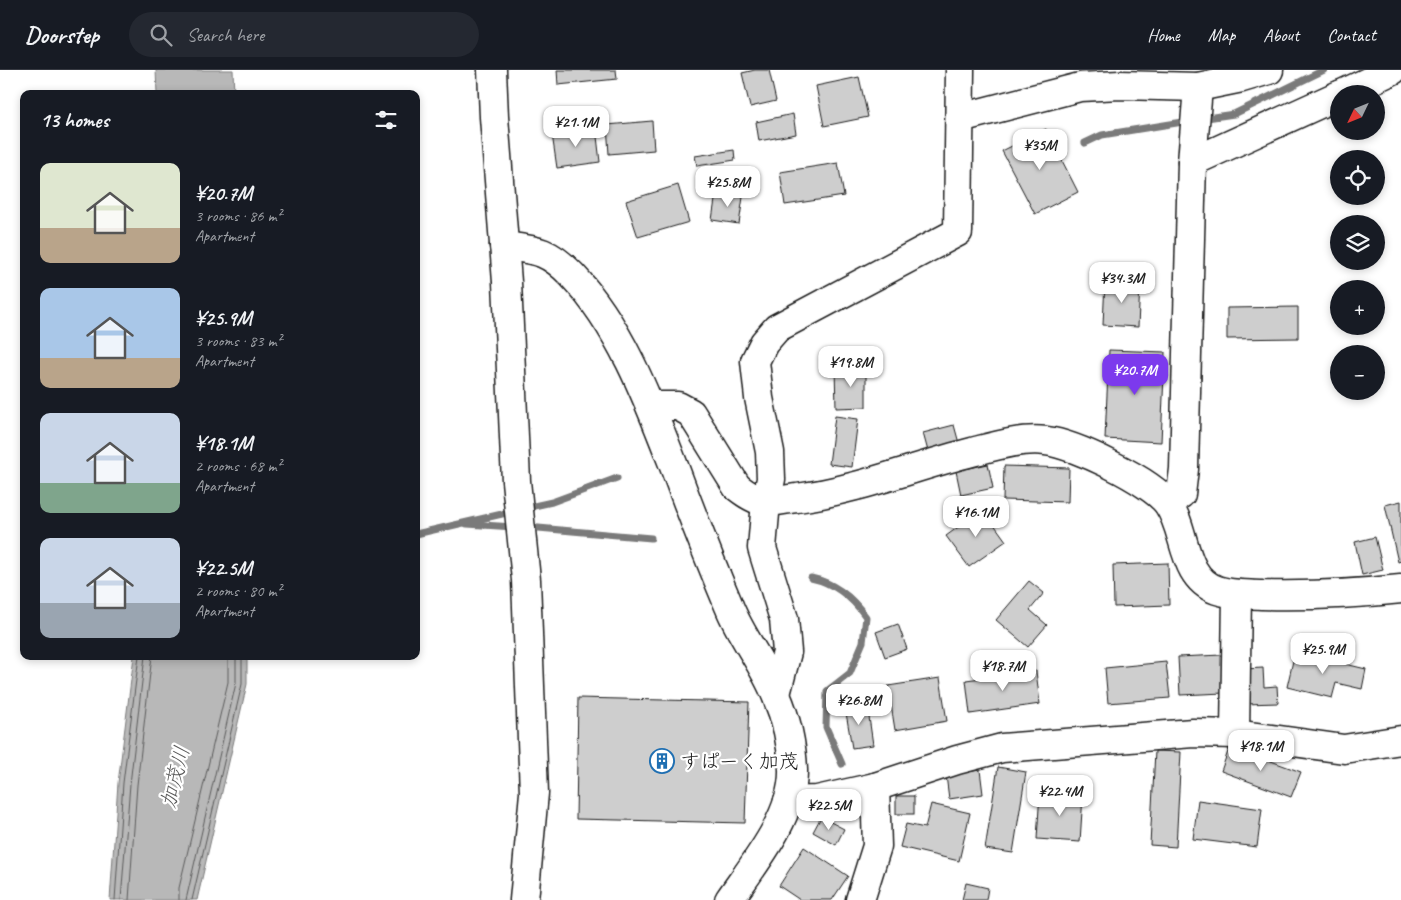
<!DOCTYPE html>
<meta charset="utf-8">
<style>
:root{--surface:#171b24;--page:#242831;--text:#f1f3f6;--muted:#9ea1a6;--line:#363941;--accent:#7c3aed}
body{margin:0;font-family:Caveat,"Klee One",sans-serif;background:var(--page);color:var(--text);height:100vh;display:flex;flex-direction:column;font-size:19px;white-space:nowrap}
*{box-sizing:border-box;margin:0}
p{font-size:16px;color:var(--muted)}
.icon{flex:none;width:28px;height:28px;fill:none;stroke:currentColor;stroke-width:2;stroke-linecap:round;stroke-linejoin:round}
.map{position:relative;flex:1;overflow:hidden}
.drawer{position:absolute;left:20px;top:20px;width:400px;height:570px;display:flex;flex-direction:column;background:var(--surface);border-radius:10px;box-shadow:0 2px 8px #0003}
.drawer>*{flex:none}
.needle{width:32px;rotate:227deg}
.tools{position:absolute;left:1330px;top:15px;display:grid;gap:10px}
.tools a{display:grid;place-items:center;width:55px;height:55px;border-radius:50%;background:var(--surface);box-shadow:0 2px 8px #0003;font-size:25px}
.price{position:absolute;translate:-50% -42px;padding:0 11px;border-radius:10px;background:#fff;color:#222;font-size:16px;line-height:32px;filter:drop-shadow(0 1px 2px #0008)}
.price::after{content:'';position:absolute;left:50%;top:30px;width:15px;height:11px;margin-left:-8px;background:inherit;clip-path:polygon(0 0,100% 0,50% 100%)}
.price.selected{background:var(--accent);color:#fff}
ul{padding:0;list-style:none}
li{display:flex;align-items:center;gap:15px;height:125px;padding:0 20px}
li span{display:grid;place-items:center;flex:none;width:140px;height:100px;border-radius:10px;color:#555}
li>.icon{margin-inline-start:auto}
span .icon{width:60px;height:60px;fill:#fffc;stroke-width:1}
li b{font-size:21px}
h2{display:flex;justify-content:space-between;align-items:center;height:60px;padding:0 20px;font-size:21px}
header{display:flex;align-items:center;gap:30px;box-sizing:border-box;height:70px;padding:0 25px;background:var(--surface);border-bottom:1px solid var(--line)}
header strong{font-size:24px}
nav{display:flex;gap:28px;margin-inline-start:auto;font-size:18px}
.search{width:350px;height:45px;background:var(--page);display:flex;align-items:center;gap:12px;box-sizing:border-box;padding:0 18px;border-radius:28px;color:var(--muted);font-size:19px}
.map>svg:first-child{display:block}
</style>
<header>
<strong>Doorstep</strong>
<div class="search"><svg class="icon" aria-label="search" viewBox="0 0 24 24"><circle cx="10" cy="10" r="6"/><path d="M15 15l6 6"/></svg>Search here</div>
<nav><a>Home</a><a>Map</a><a>About</a><a>Contact</a></nav>
</header>
<div class="map">
<svg width="1401" height="830" viewBox="0 0 1401 830">
<rect width="100%" height="100%" fill="#fff"/>
<filter id="ink" filterUnits="userSpaceOnUse"><feTurbulence type="fractalNoise" baseFrequency=".02" numOctaves="2"/><feDisplacementMap in="SourceGraphic" scale="10" xChannelSelector="R" yChannelSelector="G"/><feConvolveMatrix kernelMatrix="1 2 1 2 8 2 1 2 1" color-interpolation-filters="sRGB"/></filter>
<g filter="url(#ink)">
<g fill="#b8b8b8" stroke="#7a7a7a">
<path d="M156,0H233L234,24H157Z"/>
<path d="M134,586H247V614L197,830H110L118,713Z"/>
</g>
<g fill="none" stroke-linecap="round" stroke-linejoin="round">
<g stroke="#5a5a5a" stroke-width="1">
<path d="M115,830L123,713L139,586"/>
<path d="M121,830L130,714L145,586"/>
<path d="M129,830L137,715L152,586"/>
<path d="M179,830V818L228,612V586"/>
<path d="M186,830L236,613V586"/>
<path d="M192,830L242,614V586"/>
</g>
<g stroke="#7a7a7a" stroke-width="7">
<path d="M1200,49L1234,44L1324,0"/>
<path d="M1085,73L1102,65L1189,51"/>
<path d="M525,438L552,432L617,408"/>
<path d="M467,454L514,457"/>
<path d="M527,457L651,468"/>
<path d="M416,464L515,441"/>
<path d="M811,508C835,513 852,527 866,547L863,572L850,603L827,621L826,657L842,694"/>
</g>
</g>
<g fill="#cecece" stroke="#1c1c1c">
<path d="M557,0H616L617,9L558,15Z"/>
<path d="M755,0H769L776,31L750,37L742,3Z"/>
<path d="M859,7L868,47L824,56L816,16Z"/>
<path d="M793,44L796,64L759,71L756,52Z"/>
<path d="M652,51L654,80L609,84L607,55Z"/>
<path d="M596,58L600,92L557,98L552,64Z"/>
<path d="M1046,59L1078,122L1035,144L1002,81Z"/>
<path d="M734,80L735,90L697,96L695,86Z"/>
<path d="M838,93L844,126L785,135L780,102Z"/>
<path d="M678,115L689,152L638,167L626,131Z"/>
<path d="M716,123L743,127L739,154L712,150Z"/>
<path d="M1105,211L1140,213L1138,257L1103,255Z"/>
<path d="M1298,237V268L1227,269V238Z"/>
<path d="M1109,280L1165,282L1161,372L1105,369Z"/>
<path d="M835,298H866V337L836,338Z"/>
<path d="M835,346L858,349L852,397L829,394Z"/>
<path d="M954,355L960,377L929,385L923,363Z"/>
<path d="M988,394L993,418L961,425L956,401Z"/>
<path d="M1004,396L1069,398L1068,432L1003,430Z"/>
<path d="M1401,431V491L1398,492L1385,435Z"/>
<path d="M983,439L1006,471L969,497L946,466Z"/>
<path d="M1375,467L1383,500L1362,505L1355,472Z"/>
<path d="M1168,493L1169,535L1114,537L1113,495Z"/>
<path d="M1029,511L1044,523L1030,540L1047,555L1028,577L996,550Z"/>
<path d="M898,554L907,579L885,587L876,562Z"/>
<path d="M1295,582L1366,599L1362,619L1336,613L1332,628L1287,617Z"/>
<path d="M1222,585L1224,623L1180,625L1178,587Z"/>
<path d="M1166,592L1170,628L1108,633L1105,598Z"/>
<path d="M1263,598L1264,617L1277,616L1278,633L1245,634L1244,599Z"/>
<path d="M1036,601L1040,634L970,644L966,610Z"/>
<path d="M940,608L947,651L895,660L888,616Z"/>
<path d="M578,628L749,632L745,753L576,749Z"/>
<path d="M867,633L873,675L852,678L845,637Z"/>
<path d="M1230,676L1301,702L1291,727L1221,701Z"/>
<path d="M1155,681L1181,682L1176,777L1150,775Z"/>
<path d="M998,697L1026,702L1013,783L985,779Z"/>
<path d="M980,700L983,724L949,729L946,705Z"/>
<path d="M1040,722L1083,725L1080,772L1037,769Z"/>
<rect x="896" y="726" width="18" height="18"/>
<path d="M1198,730L1262,739L1257,777L1193,769Z"/>
<path d="M931,734L970,743L959,791L900,777L906,754L925,758Z"/>
<path d="M821,747L844,759L836,775L813,762Z"/>
<path d="M804,777L848,806L832,830H800L779,816Z"/>
<path d="M966,813L988,818L986,830H962Z"/>
</g>
<g fill="none" stroke-linecap="round" stroke-linejoin="round">
<defs>
<g id="minor">
<path d="M492,0L494,47L507,212L516,411L526,510L534,723L524,830"/>
<path d="M1342,24L1393,0"/>
<path d="M960,48L1080,17L1120,15L1198,17L1242,8L1269,0"/>
<path d="M1192,92L1339,25"/>
<path d="M504,176C536,180 548,180 572,205C622,258 649,332 675,399C692,445 710,491 729,536C741,567 764,594 776,625C786,648 792,674 793,700C794,746 754,794 729,830"/>
<path d="M651,336H678L691,343L737,417C746,424 756,431 767,432C777,432 787,429 797,428C858,420 913,397 972,382C995,376 1021,368 1046,371C1074,374 1152,411 1168,434C1187,461 1181,507 1217,520C1231,525 1247,524 1262,525C1308,526 1355,524 1401,519"/>
<path d="M1168,433L1181,424L1184,399L1192,92L1198,17"/>
<path d="M776,624L787,582L784,549L762,478L766,432L771,409L770,382L759,328L755,291L764,273L777,258L958,162L960,0"/>
<path d="M1235,664L1237,524"/>
<path d="M788,731L817,730L875,717L957,690L1002,678L1193,663L1235,664L1344,679L1401,670"/>
<path d="M860,830L877,776L875,717"/>
</g>
</defs>
<use href="#minor" stroke="#1c1c1c" stroke-width="31"/>
<use href="#minor" stroke="#fff" stroke-width="28"/>
</g>
</g>
<defs>
<symbol id="building-ring" viewBox="-11 -11 22 22"><circle r="9.5" fill="#fff" stroke="#1f6fb2" stroke-width="1.5"/><path d="M-4-6H4V6H1V3H-1V6H-4ZM-2.5-4.3h1.7v1.8h-1.7ZM.8-4.3h1.7v1.8H.8ZM-2.5-1h1.7V.8h-1.7ZM.8-1h1.7V.8H.8Z" fill="#1f6fb2"/></symbol>
</defs>
<g fill-rule="evenodd">
<use href="#building-ring" x="648" y="677" width="28" height="28"/>
</g>
<g text-anchor="middle" stroke-width="4.5" stroke-linejoin="round" paint-order="stroke">
<g font-size="20" fill="#1c1c1c" stroke="#fff" text-anchor="start">
<text x="680" y="698">すぱーく加茂</text>
</g>
<g font-size="21" font-style="italic" fill="#5a5a5a" stroke="#fff">
<text transform="translate(175 707) rotate(-76)" y="7">加茂川</text>
</g>
</g>
</svg>
<div class="tools">
<a><svg class="needle" viewBox="-14 -14 28 28"><path d="M0-13l5 13h-10z" fill="#e53935"/><path d="M0 13l5-13h-10z" fill="#9ea1a6"/></svg></a>
<a><svg class="icon" aria-label="locate" viewBox="0 0 24 24"><circle cx="12" cy="12" r="6"/><path d="M12 2v4M12 18v4M2 12h4M18 12h4"/></svg></a>
<a><svg class="icon" aria-label="layers" viewBox="0 0 24 24"><path d="M12 4l9 5-9 5-9-5zM3 14l9 5 9-5"/></svg></a>
<a>+</a>
<a>−</a>
</div>
<b class="price" style="left:576px;top:78px">¥21.1M</b>
<b class="price" style="left:1040px;top:101px">¥35M</b>
<b class="price" style="left:728px;top:138px">¥25.8M</b>
<b class="price" style="left:1122px;top:234px">¥34.3M</b>
<b class="price" style="left:851px;top:318px">¥19.8M</b>
<b class="price selected" style="left:1135px;top:326px">¥20.7M</b>
<b class="price" style="left:976px;top:468px">¥16.1M</b>
<b class="price" style="left:1323px;top:605px">¥25.9M</b>
<b class="price" style="left:1003px;top:622px">¥18.7M</b>
<b class="price" style="left:859px;top:656px">¥26.8M</b>
<b class="price" style="left:1261px;top:702px">¥18.1M</b>
<b class="price" style="left:1060px;top:747px">¥22.4M</b>
<b class="price" style="left:829px;top:761px">¥22.5M</b>
<section class="drawer">
<h2>13 homes<svg class="icon" aria-label="filters" viewBox="0 0 24 24"><path d="M4 7h16M4 17h16"/><circle cx="9" cy="7" r="2"/><circle cx="15" cy="17" r="2"/></svg></h2>
<ul>
<li><span style="background:linear-gradient(#dfe7d0 65%,#b9a48a 0)"><svg class="icon" aria-label="home" viewBox="0 0 24 24"><path d="M3 11l9-7 9 7M6 9v11h12V9"/></svg></span><div><b>¥20.7M</b><p>3 rooms · 86 m²</p><p>Apartment</p></div></li>
<li><span style="background:linear-gradient(#a9c7e8 70%,#b9a48a 0)"><svg class="icon" aria-label="home" viewBox="0 0 24 24"><path d="M3 11l9-7 9 7M6 9v11h12V9"/></svg></span><div><b>¥25.9M</b><p>3 rooms · 83 m²</p><p>Apartment</p></div></li>
<li><span style="background:linear-gradient(#c9d6e8 70%,#7fa58c 0)"><svg class="icon" aria-label="home" viewBox="0 0 24 24"><path d="M3 11l9-7 9 7M6 9v11h12V9"/></svg></span><div><b>¥18.1M</b><p>2 rooms · 68 m²</p><p>Apartment</p></div></li>
<li><span style="background:linear-gradient(#c9d6e8 65%,#9aa5b1 0)"><svg class="icon" aria-label="home" viewBox="0 0 24 24"><path d="M3 11l9-7 9 7M6 9v11h12V9"/></svg></span><div><b>¥22.5M</b><p>2 rooms · 80 m²</p><p>Apartment</p></div></li>
</ul>
</section>
</div>
